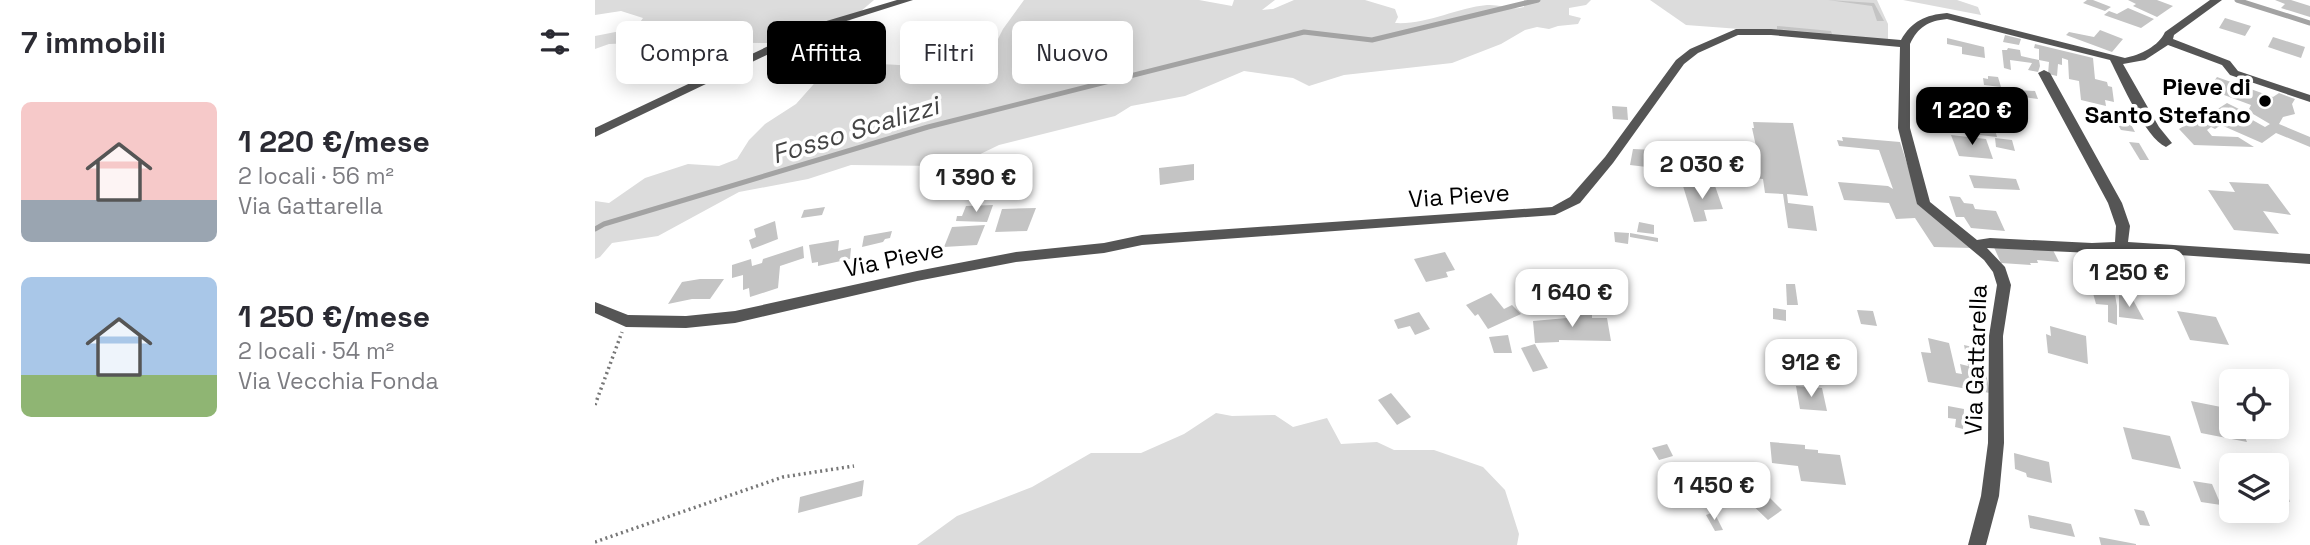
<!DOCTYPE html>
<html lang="it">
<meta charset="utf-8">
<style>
:root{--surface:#fff;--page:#f7f7f7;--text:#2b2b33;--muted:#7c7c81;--accent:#000}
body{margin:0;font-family:"Space Grotesk",sans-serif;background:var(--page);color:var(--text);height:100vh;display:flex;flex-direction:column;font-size:26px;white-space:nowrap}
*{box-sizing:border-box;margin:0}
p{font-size:23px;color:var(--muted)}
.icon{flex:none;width:38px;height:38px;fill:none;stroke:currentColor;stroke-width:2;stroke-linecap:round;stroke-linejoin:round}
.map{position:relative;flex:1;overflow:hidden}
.details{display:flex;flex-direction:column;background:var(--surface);width:595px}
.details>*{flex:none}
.banner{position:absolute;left:21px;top:21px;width:665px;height:63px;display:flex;gap:14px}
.fabs{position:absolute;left:1624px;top:369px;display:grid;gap:14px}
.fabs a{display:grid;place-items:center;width:70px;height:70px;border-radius:10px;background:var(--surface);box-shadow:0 4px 18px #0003;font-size:35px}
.price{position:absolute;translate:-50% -60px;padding:0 16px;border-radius:14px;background:#fff;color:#222;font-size:23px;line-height:46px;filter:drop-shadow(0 2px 4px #0008)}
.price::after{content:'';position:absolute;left:50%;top:42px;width:21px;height:16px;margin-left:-10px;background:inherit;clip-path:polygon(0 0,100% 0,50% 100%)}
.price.current{background:var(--accent);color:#fff}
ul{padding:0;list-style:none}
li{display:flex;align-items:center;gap:21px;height:175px;padding:0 21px}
li span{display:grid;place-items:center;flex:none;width:196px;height:140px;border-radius:10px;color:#555}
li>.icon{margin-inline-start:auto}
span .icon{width:84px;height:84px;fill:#fffc;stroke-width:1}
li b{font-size:30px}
h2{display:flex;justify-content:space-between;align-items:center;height:84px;padding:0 21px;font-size:30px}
.tag{padding:0 24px;border-radius:10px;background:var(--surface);box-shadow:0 4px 18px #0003;font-size:24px;line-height:63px}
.tag.current{background:var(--accent);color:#fff}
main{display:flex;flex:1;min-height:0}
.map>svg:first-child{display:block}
</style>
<main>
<section class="details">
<h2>7 immobili<svg class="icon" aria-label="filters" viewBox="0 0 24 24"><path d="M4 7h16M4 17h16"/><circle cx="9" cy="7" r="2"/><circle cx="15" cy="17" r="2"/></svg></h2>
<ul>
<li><span style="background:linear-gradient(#f6c9c9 70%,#9aa5b1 0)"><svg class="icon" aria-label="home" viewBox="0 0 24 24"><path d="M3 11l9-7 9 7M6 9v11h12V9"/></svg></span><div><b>1 220 €/mese</b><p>2 locali · 56 m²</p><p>Via Gattarella</p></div></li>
<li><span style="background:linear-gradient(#a9c7e8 70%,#8fb573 0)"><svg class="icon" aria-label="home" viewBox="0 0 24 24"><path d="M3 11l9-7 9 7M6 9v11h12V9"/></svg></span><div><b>1 250 €/mese</b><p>2 locali · 54 m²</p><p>Via Vecchia Fonda</p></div></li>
</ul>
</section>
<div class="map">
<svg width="1715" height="545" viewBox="0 0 1715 545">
<rect width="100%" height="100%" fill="#fff"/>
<g fill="#dcdcdc">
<path d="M0,0H279L245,29L210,45L194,33L178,43L67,42L14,44L0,49V36L41,28L48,18L26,11L0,15Z"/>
<path d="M429,0H604L637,6L639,0H680L667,10L678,9L699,0H770L800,9L803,17L800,23C831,25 861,8 892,5C906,4 915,11 929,7V0H996L991,5L974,8V15L986,18L983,24L963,26L954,29L942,27L930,30L906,44L857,63L749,75L714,86L698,78L649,71L590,96L536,106L520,116L404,145L375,159L342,166L256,165L213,179L144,192L63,236L17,243L5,257L0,259V201L14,203L50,178L93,164L124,166L142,159L154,140L170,124L201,104L226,76L267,63L377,69L393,59L408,29Z"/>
<path d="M1055,0H1282L1293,24V40L1091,25Z"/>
<path d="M1308,0H1362L1383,7L1386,15Z"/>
<path d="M621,413L637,416L680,415L698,427L732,418L746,444L782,442L799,450H839L888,467L910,490L924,534L922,545H322L362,516L437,487L496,453H546L589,434Z"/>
</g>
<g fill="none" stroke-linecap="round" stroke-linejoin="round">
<g stroke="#a3a3a3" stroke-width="5">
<path d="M1642,0L1715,23"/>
<path d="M0,229L9,224L333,127L709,32L777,40L943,0"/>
</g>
</g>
<g fill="#c4c4c4">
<path d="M1233,0L1279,3L1289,21H1282L1277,6Z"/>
<path d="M1492,0H1498L1516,7L1510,11L1488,3Z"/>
<path d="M1533,0H1562L1578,6L1562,17L1538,6L1541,4Z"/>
<path d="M1680,0H1696L1715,6V17L1686,8L1690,4Z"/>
<path d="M1533,8L1559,19L1546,28L1509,15L1514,11L1522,14Z"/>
<path d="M1630,18L1656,26L1650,36L1624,28Z"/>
<path d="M1182,26L1236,31L1237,34L1182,29Z"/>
<path d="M1505,30L1528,39L1517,52L1471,35L1474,32L1499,37Z"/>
<path d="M1410,35L1426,39L1424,45L1408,42Z"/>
<path d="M1678,37L1710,47L1706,58L1673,47Z"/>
<path d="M1352,38L1389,47L1390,58L1367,54V47L1352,44Z"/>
<path d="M1440,44L1498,58L1500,79L1512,82L1513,86L1517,87L1519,102L1510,100L1511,106L1486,100L1484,81L1474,79L1473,60L1467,58V65L1463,64L1462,76L1453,74L1454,62L1444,60V49L1439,48Z"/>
<path d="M1413,48L1425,50L1426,56L1444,60L1445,66L1443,72L1433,70L1437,63L1415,60L1416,70L1409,68L1407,50H1412Z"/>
<path d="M1393,76L1403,77L1406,87L1389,85L1388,78L1393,79Z"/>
<path d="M1622,77L1678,97L1684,93L1700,99L1697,104L1700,114L1688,117L1684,124L1715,137V147L1681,133L1667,143L1626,125L1620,129L1616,127L1612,130L1617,136L1643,137L1659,147L1599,145L1584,129L1597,121L1600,123L1604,121L1632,103L1646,110L1645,113L1670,127L1675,124L1653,111L1656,105L1613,89Z"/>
<path d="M1421,90L1440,91L1443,99L1422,96Z"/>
<path d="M1017,106L1032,107L1033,120L1018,119Z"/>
<path d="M1509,116L1532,117L1540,132L1526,130L1523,125L1514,124Z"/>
<path d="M1158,122L1198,123L1213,196L1192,194L1193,203L1218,206L1222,231L1193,228L1188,194L1170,193L1168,179L1137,176L1135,158L1164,160L1157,128H1159Z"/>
<path d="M1372,123L1399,126L1402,137L1376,134Z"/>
<path d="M1356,135L1391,139L1398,159L1364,156Z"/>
<path d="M1247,137L1305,142L1321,191L1377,248L1339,247L1320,218L1301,219L1294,203L1249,200L1243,182L1293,186L1298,189L1284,150L1244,146L1242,140L1248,141Z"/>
<path d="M1400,138L1417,140L1420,151L1401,147Z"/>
<path d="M1534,142L1544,143L1554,160H1545Z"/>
<path d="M1038,149L1083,151L1082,162H1079L1077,170L1035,165Z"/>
<path d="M599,164V180L565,185L564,168Z"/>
<path d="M1374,175L1421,179L1425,190L1379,188Z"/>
<path d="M1634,182L1673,184L1696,215L1668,211L1684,234L1639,230L1613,190L1640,192Z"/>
<path d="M1088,186H1120L1128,209L1109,210L1112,221L1099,222Z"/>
<path d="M1354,196L1365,197L1369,203L1378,204L1380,209L1401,211L1410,231L1376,228L1369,217H1361Z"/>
<path d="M398,205L392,222L361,221L362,216H367L371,206Z"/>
<path d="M230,207L227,215L206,218L209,210Z"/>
<path d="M441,208L432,231L400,232L407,209Z"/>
<path d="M180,221L183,239L157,249L154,240L161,237L159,229Z"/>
<path d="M1044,222L1059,225V234L1042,232Z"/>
<path d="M390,225L382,245L349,247L357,227Z"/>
<path d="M297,231L295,238L290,239L288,242L267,247L269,236Z"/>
<path d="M1019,232L1034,233L1033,244L1020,242Z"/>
<path d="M1035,233L1063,238V242L1035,237Z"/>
<path d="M244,240L243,251L256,248L255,259L223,266V262L217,263L214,245Z"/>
<path d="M1398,245L1458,250L1464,262L1442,260L1443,263H1435L1436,265L1406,263Z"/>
<path d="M208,246L209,258L185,266L183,288L155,297L154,288L148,290V275L137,278V265L156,259L157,266L167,263L168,259Z"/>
<path d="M1492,251L1520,252L1525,262L1497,261Z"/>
<path d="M850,252L860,270L851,272L853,277L831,282L819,259Z"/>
<path d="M1535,255H1545L1551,264L1534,262L1530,257H1536Z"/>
<path d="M105,279H129L115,299H97L73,304L87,282Z"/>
<path d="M1191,284H1200L1203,305H1192Z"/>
<path d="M1496,286L1519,289L1522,306V325L1513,322V305L1501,304Z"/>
<path d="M896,293L909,309L917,305L926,314L893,329L883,314L880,316L871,305Z"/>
<path d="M1524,295L1537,298L1549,320L1524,317Z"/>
<path d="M946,301L960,303L962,315H941Z"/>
<path d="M982,307H991V313H997V318H1012L1016,341L964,340V342L940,343L938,321L983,317Z"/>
<path d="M1178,308L1191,310V321L1178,319Z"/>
<path d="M1262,310L1278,311L1282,326L1266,324Z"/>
<path d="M1582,311L1621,317L1634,345L1595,340Z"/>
<path d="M824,312L835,329L820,335L815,326L803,329L799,320Z"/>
<path d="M1455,326L1491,336L1493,364L1453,353L1451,334L1456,336Z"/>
<path d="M913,335L917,353H899L894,337Z"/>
<path d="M1333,338L1354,343L1361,373L1367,374L1365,364L1373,366L1369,345L1386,349L1395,393L1333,382L1326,352L1336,353Z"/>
<path d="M940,344L953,368L938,372L926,348Z"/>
<path d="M1201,386L1227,388L1232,411L1205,409Z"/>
<path d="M796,393L816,417L802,425L783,400Z"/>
<path d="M1596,401L1636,409V427H1646L1652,442L1606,433Z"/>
<path d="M1353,406L1369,409L1368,429L1360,427L1361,419L1353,418Z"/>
<path d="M1528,427L1575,436L1586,469L1537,459Z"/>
<path d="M1175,442L1210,445V449L1223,450V453L1245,455L1251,485L1206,481L1203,466L1177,463Z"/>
<path d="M1072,444L1078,456L1064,460L1057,448Z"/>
<path d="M1419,453L1454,462L1457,483L1432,477L1431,473L1420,469Z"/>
<path d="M1682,466V465L1695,502L1689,500L1684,494Z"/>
<path d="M269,480L267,496L203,513L205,497Z"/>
<path d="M1598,481L1617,484L1626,505L1606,502Z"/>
<path d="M1160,489L1167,495L1170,493L1187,510L1173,520L1149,497Z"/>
<path d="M1539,509L1549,511L1555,526L1545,525Z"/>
<path d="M1119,512L1128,530L1120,531L1111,515Z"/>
<path d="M1433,515L1476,524L1480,537L1435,528Z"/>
<path d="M1504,537L1541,544V545H1506Z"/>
</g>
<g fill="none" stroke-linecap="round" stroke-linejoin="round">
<g stroke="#777" stroke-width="3.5" stroke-dasharray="2 3.5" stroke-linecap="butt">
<path d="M0,405L27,332"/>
<path d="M0,542L188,477L259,466"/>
</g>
<g fill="#555" fill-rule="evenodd">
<path d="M302,0H318L226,29L0,137V128L218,25Z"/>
<path d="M1615,0H1627L1579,35L1578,39L1635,61L1643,71L1715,95V102L1635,75L1627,65L1573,45L1550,60L1528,64L1564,127L1577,143L1571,147C1550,138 1526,81 1515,60L1352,19C1333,21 1323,27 1315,44V128L1335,202L1382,240L1395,238L1497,243L1520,242L1521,226L1513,203L1443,73L1449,70L1455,73L1527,203L1535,226L1533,242L1715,254V264L1526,251L1497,253L1392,248L1410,267L1416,285L1408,336L1409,443L1404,496L1391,545H1373L1386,496L1393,443L1394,336L1402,285L1398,272L1389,260L1322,204L1303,128L1305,47L1176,35H1143L1103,53L1089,64L1018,163L985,203L960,215L547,245L509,253L421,262L322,281L140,323L91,328L31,327L0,313V302L33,315L91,316L140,311L322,271L421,252L509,243L547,235L957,207L975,197L1010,157L1081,60L1095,49L1141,29H1176L1306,40C1317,21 1330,15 1352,13L1530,58C1545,55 1564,46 1570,32Z"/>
</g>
</g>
<circle fill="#000" stroke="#fff" stroke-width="2.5" cx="1670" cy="101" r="7"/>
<g text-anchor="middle" stroke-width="7" stroke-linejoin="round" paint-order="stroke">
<g font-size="24" font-weight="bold" fill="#000" stroke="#fff" text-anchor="end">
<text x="1656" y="95">Pieve di<tspan x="1656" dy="28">Santo Stefano</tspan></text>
</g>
<g font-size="24" fill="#000" stroke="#fff">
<text transform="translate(864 196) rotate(-4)" y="8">Via Pieve</text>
<text transform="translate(299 259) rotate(-12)" y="8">Via Pieve</text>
<text transform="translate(1381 360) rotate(-88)" y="8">Via Gattarella</text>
</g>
<g font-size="26" font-style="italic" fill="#444" stroke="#fff">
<text transform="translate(260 130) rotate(-17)" y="9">Fosso Scalizzi</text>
</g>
</g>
</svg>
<div class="fabs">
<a><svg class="icon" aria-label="locate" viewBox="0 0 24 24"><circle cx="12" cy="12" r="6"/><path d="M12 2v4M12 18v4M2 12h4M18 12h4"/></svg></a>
<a><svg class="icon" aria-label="layers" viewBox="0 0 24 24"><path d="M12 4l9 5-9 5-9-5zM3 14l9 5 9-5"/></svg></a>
</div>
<b class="price current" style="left:1377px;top:147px">1 220 €</b>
<b class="price" style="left:1107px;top:201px">2 030 €</b>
<b class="price" style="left:381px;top:214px">1 390 €</b>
<b class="price" style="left:1534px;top:309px">1 250 €</b>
<b class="price" style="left:977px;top:329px">1 640 €</b>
<b class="price" style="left:1216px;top:399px">912 €</b>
<b class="price" style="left:1119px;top:522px">1 450 €</b>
<div class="banner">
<a class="tag">Compra</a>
<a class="tag current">Affitta</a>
<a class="tag">Filtri</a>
<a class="tag">Nuovo</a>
</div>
</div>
</main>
